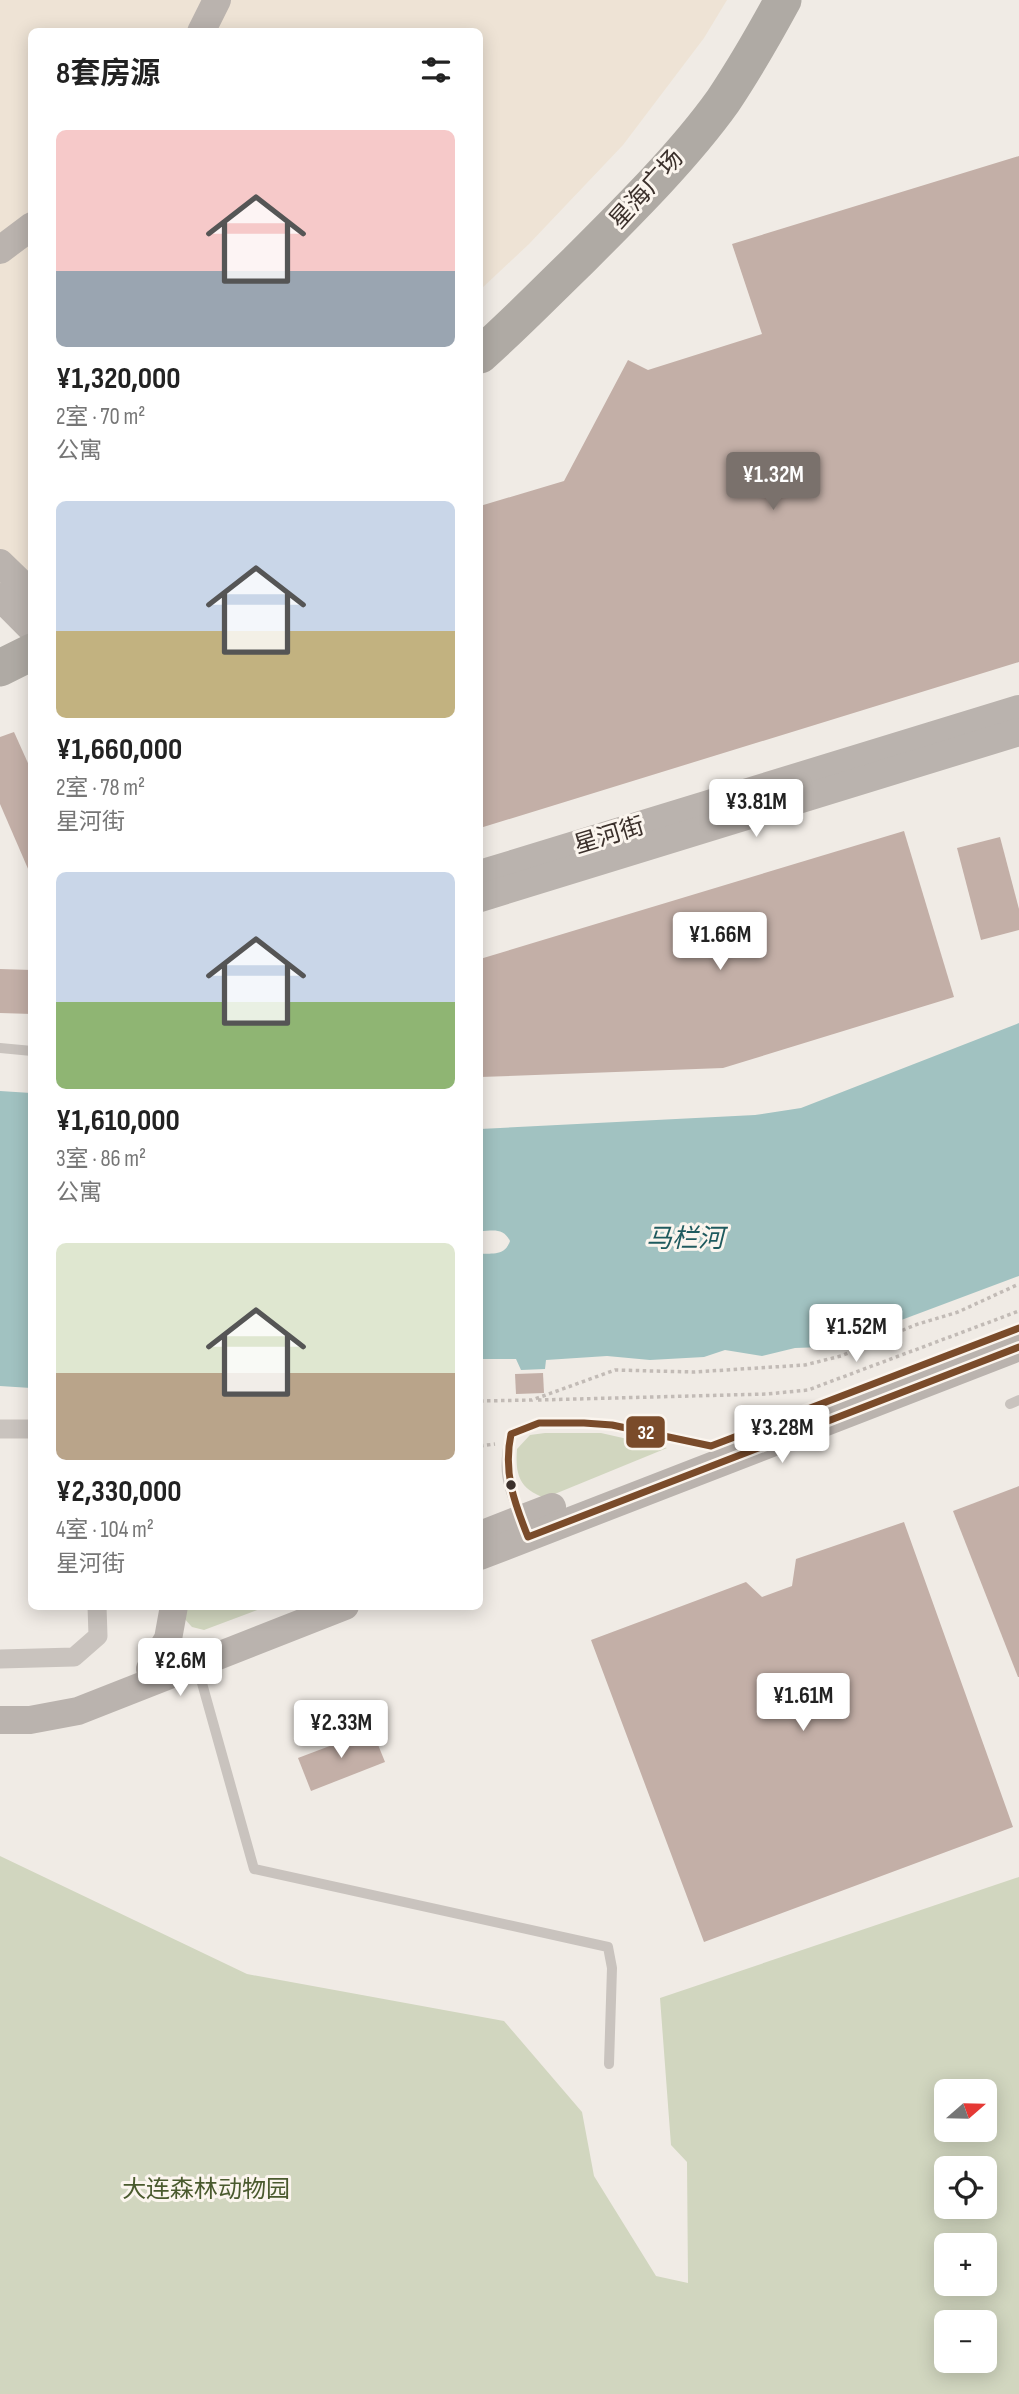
<!DOCTYPE html>
<html lang="zh">
<meta charset="utf-8">
<style>
:root{--surface:#fff;--page:#f2f2f2;--text:#222;--muted:#767676;--accent:#7a716c}
body{margin:0;font-family:"Sofia Sans Condensed","Noto Sans SC",sans-serif;background:var(--page);color:var(--text);height:100vh;display:flex;flex-direction:column;font-size:26px;white-space:nowrap}
*{box-sizing:border-box;margin:0}
p{font-size:23px;color:var(--muted)}
.icon{flex:none;width:38px;height:38px;fill:none;stroke:currentColor;stroke-width:2;stroke-linecap:round;stroke-linejoin:round}
.map{position:relative;flex:1;overflow:hidden}
.side{position:absolute;left:28px;top:28px;width:455px;height:1582px;display:flex;flex-direction:column;background:var(--surface);border-radius:10px;box-shadow:0 4px 18px #0003}
.side>*{flex:none}
.needle{width:46px;rotate:70deg}
.tools{position:absolute;left:934px;top:2079px;display:grid;gap:14px}
.tools a{display:grid;place-items:center;width:63px;height:63px;border-radius:10px;background:var(--surface);box-shadow:0 4px 18px #0003;font-size:35px}
.price{position:absolute;translate:-50% -60px;padding:0 16px;border-radius:7px;background:#fff;color:#222;font-size:23px;line-height:46px;filter:drop-shadow(0 2px 4px #0008)}
.price::after{content:'';position:absolute;left:50%;top:42px;width:21px;height:16px;margin-left:-10px;background:inherit;clip-path:polygon(0 0,100% 0,50% 100%)}
.price.on{background:var(--accent);color:#fff}
ul{padding:0;list-style:none}
li{display:grid;align-content:center;gap:14px;height:371px;padding:0 28px}
li span{display:grid;place-items:center;height:217px;border-radius:10px;color:#555}
li>.icon{margin-inline-start:auto}
span .icon{width:126px;height:126px;fill:#fffc;stroke-width:1}
li b{font-size:30px}
h2{display:flex;justify-content:space-between;align-items:center;height:84px;padding:0 28px;font-size:30px}
.map>svg:first-child{display:block}
</style>
<div class="map">
<svg width="1019" height="2394" viewBox="0 0 1019 2394">
<rect width="100%" height="100%" fill="#f0ebe5"/>
<g fill="#d1d6bf" fill-rule="evenodd">
<path d="M545,1433H601L667,1448L545,1498C519,1489 515,1474 517,1449L530,1435Z"/>
<path d="M182,1607H265L204,1630L192,1627L182,1616Z"/>
<path d="M0,1856L247,1974L504,2021L582,2112L594,2176L656,2276L688,2283L687,2162L671,2145L660,1998L1019,1877V2394H0ZM947,2091H985V2130H947ZM947,2168H985V2207H947ZM947,2245H985V2284H947ZM947,2322H985V2361H947Z"/>
</g>
<path fill="#eee3d5" d="M0,0H727L704,38L623,145L529,244L480,290V32H32L31,595L0,609Z"/>
<g fill="#a1c2c1">
<path d="M1019,1023V1276L872,1331H853L823,1347L795,1348L762,1356L725,1350L704,1357L650,1360L607,1356L546,1360L545,1369L521,1370L516,1359H480V1254C493,1253 505,1256 510,1241C503,1227 493,1231 480,1231V1129L755,1115L801,1108Z"/>
<path d="M0,1091L31,1093V1388L0,1386Z"/>
</g>
<g fill="#c3afa7">
<path d="M1019,156V662L480,828V506L564,481L628,360L648,370L762,334L732,244Z"/>
<path d="M14,732L32,772V878L0,804V737Z"/>
<path d="M904,831L954,997L723,1068L480,1077V959Z"/>
<path d="M1000,837L1019,909V930L981,940L957,848Z"/>
<path d="M0,969L32,970V1014L0,1013Z"/>
<path d="M543,1373L544,1393L516,1394L515,1374Z"/>
<path d="M1019,1486V1677H1018L953,1511Z"/>
<path d="M904,1522L1013,1827L704,1942L591,1640L746,1582L762,1597L792,1586L796,1559Z"/>
<path d="M372,1730L385,1762L311,1791L298,1758Z"/>
</g>
<g fill="none" stroke-linecap="round" stroke-linejoin="round">
<g stroke="#c2bbb6" stroke-width="3.5" stroke-dasharray="3.5 3.5" stroke-linecap="butt">
<path d="M538,1400L767,1394L808,1390L1019,1311"/>
<path d="M480,1401L532,1400L615,1370L694,1372L805,1365L841,1356L915,1325L958,1312L1019,1284"/>
<path d="M480,1446L495,1444"/>
</g>
<g stroke="#c9c3be" stroke-width="10">
<path d="M0,1048L32,1051"/>
<path d="M1010,1404L1019,1400"/>
<path d="M520,1516C507,1484 502,1469 511,1434L539,1423H584L612,1425L711,1446"/>
<path d="M193,1651L254,1869L608,1947L612,1968L609,2064"/>
</g>
<g stroke="#c9c3be" stroke-width="19">
<path d="M0,1429H32"/>
<path d="M0,1659L74,1657L98,1636L97,1606"/>
</g>
<g stroke="#bab3ae" stroke-width="28">
<path d="M201,32L217,0"/>
<path d="M0,250L32,226"/>
<path d="M0,563L32,594"/>
<path d="M0,597L32,629"/>
<path d="M480,874L1019,709"/>
<path d="M480,898L1019,732"/>
<path d="M480,1535L552,1507"/>
<path d="M480,1556L1019,1347"/>
<path d="M150,1669L168,1639L174,1606"/>
<path d="M0,1720H30L78,1711L345,1606"/>
</g>
<g stroke="#afaaa4" stroke-width="37">
<path d="M480,355C513,326 544,294 576,263C625,214 683,157 723,101C745,68 764,35 783,0"/>
<path d="M0,668L32,652"/>
</g>
<defs>
<path id="bus-1" d="M1019,1328L711,1446L612,1425L584,1423H539L511,1434C503,1472 514,1502 528,1537L1019,1347"/>
</defs>
<use href="#bus-1" stroke="#fbf5ee" stroke-width="12"/>
<use href="#bus-1" stroke="#7a4b2a" stroke-width="7"/>
</g>
<circle fill="#3b302b" stroke="#fbf5ee" stroke-width="2.5" cx="511" cy="1485" r="6"/>
<g text-anchor="middle" stroke-width="6" stroke-linejoin="round" paint-order="stroke">
<g font-size="24" fill="#3b302b" stroke="#fbf5ee">
<text transform="translate(646 189) rotate(-48)" y="8">星海广场</text>
<text transform="translate(609 835) rotate(-17)" y="8">星河街</text>
</g>
<g font-size="24" fill="#4a5a2e" stroke="#fbf5ee">
<text x="206" y="2197">大连森林动物园</text>
</g>
<g font-size="26" font-style="italic" fill="#1f5a5e" stroke="#fbf5ee">
<text x="685" y="1247">马栏河</text>
</g>
</g>
<rect stroke="#fbf5ee" stroke-width="2.5" x="625" y="1415" width="41" height="34" rx="7" fill="#7a4b2a"/>
<g font-size="19" text-anchor="middle" font-weight="bold" fill="#fff">
<text x="646" y="1439">32</text>
</g>
</svg>
<div class="tools">
<a><svg class="needle" viewBox="-14 -14 28 28"><path d="M0-13l5 13h-10z" fill="#e53935"/><path d="M0 13l5-13h-10z" fill="#767676"/></svg></a>
<a><svg class="icon" aria-label="locate" viewBox="0 0 24 24"><circle cx="12" cy="12" r="6"/><path d="M12 2v4M12 18v4M2 12h4M18 12h4"/></svg></a>
<a>+</a>
<a>−</a>
</div>
<b class="price on" style="left:773px;top:512px">¥1.32M</b>
<b class="price" style="left:756px;top:839px">¥3.81M</b>
<b class="price" style="left:720px;top:972px">¥1.66M</b>
<b class="price" style="left:856px;top:1364px">¥1.52M</b>
<b class="price" style="left:782px;top:1465px">¥3.28M</b>
<b class="price" style="left:180px;top:1698px">¥2.6M</b>
<b class="price" style="left:803px;top:1733px">¥1.61M</b>
<b class="price" style="left:341px;top:1760px">¥2.33M</b>
<section class="side">
<h2>8套房源<svg class="icon" aria-label="filters" viewBox="0 0 24 24"><path d="M4 7h16M4 17h16"/><circle cx="9" cy="7" r="2"/><circle cx="15" cy="17" r="2"/></svg></h2>
<ul>
<li><span style="background:linear-gradient(#f6c9c9 65%,#9aa5b1 0)"><svg class="icon" aria-label="home" viewBox="0 0 24 24"><path d="M3 11l9-7 9 7M6 9v11h12V9"/></svg></span><div><b>¥1,320,000</b><p>2室 · 70 m²</p><p>公寓</p></div></li>
<li><span style="background:linear-gradient(#c9d6e8 60%,#c2b280 0)"><svg class="icon" aria-label="home" viewBox="0 0 24 24"><path d="M3 11l9-7 9 7M6 9v11h12V9"/></svg></span><div><b>¥1,660,000</b><p>2室 · 78 m²</p><p>星河街</p></div></li>
<li><span style="background:linear-gradient(#c9d6e8 60%,#8fb573 0)"><svg class="icon" aria-label="home" viewBox="0 0 24 24"><path d="M3 11l9-7 9 7M6 9v11h12V9"/></svg></span><div><b>¥1,610,000</b><p>3室 · 86 m²</p><p>公寓</p></div></li>
<li><span style="background:linear-gradient(#dfe7d0 60%,#b9a48a 0)"><svg class="icon" aria-label="home" viewBox="0 0 24 24"><path d="M3 11l9-7 9 7M6 9v11h12V9"/></svg></span><div><b>¥2,330,000</b><p>4室 · 104 m²</p><p>星河街</p></div></li>
</ul>
</section>
</div>
